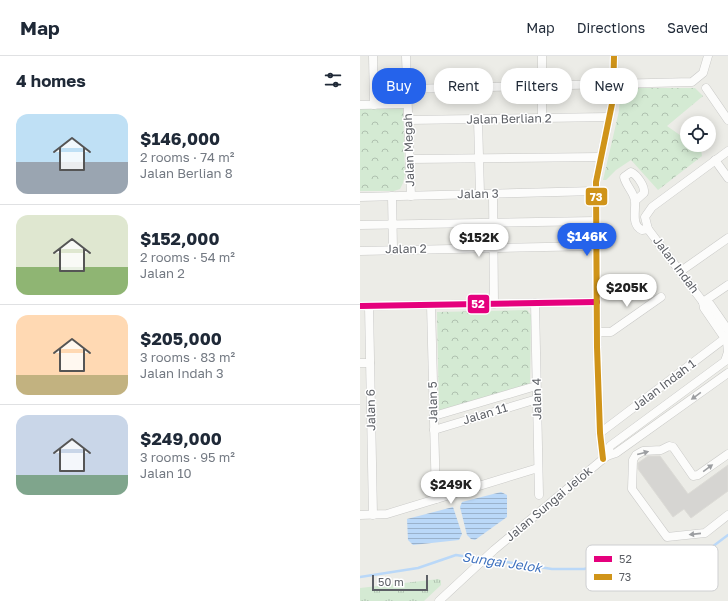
<!DOCTYPE html>
<meta charset="utf-8">
<style>
:root{--surface:#fff;--page:#f6f6f7;--text:#1f2937;--muted:#747a83;--line:#e0e1e3;--accent:#2563eb}
body{margin:0;font-family:"Golos Text",sans-serif;background:var(--page);color:var(--text);height:100vh;display:flex;flex-direction:column;font-size:15px;white-space:nowrap}
*{box-sizing:border-box;margin:0}
p{font-size:13px;color:var(--muted)}
.icon{flex:none;width:22px;height:22px;fill:none;stroke:currentColor;stroke-width:2;stroke-linecap:round;stroke-linejoin:round}
.map{position:relative;flex:1;overflow:hidden}
.details{display:flex;flex-direction:column;background:var(--surface);width:360px}
.details>*{flex:none}
.hud{position:absolute;left:12px;top:12px;width:296px;height:36px;display:flex;gap:8px}
.buttons{position:absolute;left:320px;top:60px;display:grid;gap:8px}
.buttons a{display:grid;place-items:center;width:36px;height:36px;border-radius:50%;background:var(--surface);box-shadow:0 2px 10px #0003;font-size:20px}
.scale{position:absolute;left:12px;bottom:10px;width:56px;box-sizing:border-box;padding-left:4px;border:2px solid #5c5f65;border-top:0;font-size:11px;line-height:14px;white-space:nowrap;color:#5c5f65;-webkit-text-stroke:3px #fff;paint-order:stroke}
.price{position:absolute;translate:-50% -34px;padding:0 9px;border-radius:14px;background:#fff;color:#222;font-size:13px;line-height:26px;filter:drop-shadow(0 1px 2px #0008)}
.price::after{content:'';position:absolute;left:50%;top:24px;width:12px;height:9px;margin-left:-6px;background:inherit;clip-path:polygon(0 0,100% 0,50% 100%)}
.price.active{background:var(--accent);color:#fff}
ul{padding:0;list-style:none}
li{display:flex;align-items:center;gap:12px;height:100px;padding:0 16px}
li+li{border-top:1px solid var(--line)}
li span{display:grid;place-items:center;flex:none;width:112px;height:80px;border-radius:12px;color:#555}
li>.icon{margin-inline-start:auto}
span .icon{width:48px;height:48px;fill:#fffc;stroke-width:1}
li b{font-size:17px}
h2{display:flex;justify-content:space-between;align-items:center;height:48px;padding:0 16px;font-size:17px}
.tag{padding:0 14px;border-radius:16px;background:var(--surface);box-shadow:0 2px 10px #0003;font-size:14px;line-height:36px}
.tag.active{background:var(--accent);color:#fff}
header{display:flex;align-items:center;gap:24px;box-sizing:border-box;height:56px;padding:0 20px;background:var(--surface);border-bottom:1px solid var(--line)}
header strong{font-size:19px}
nav{display:flex;gap:22px;margin-inline-start:auto;font-size:14px}
main{display:flex;flex:1;min-height:0}
.map>svg:first-child{display:block}
</style>
<header>
<strong>Map</strong>
<nav><a>Map</a><a>Directions</a><a>Saved</a></nav>
</header>
<main>
<section class="details">
<h2>4 homes<svg class="icon" aria-label="filters" viewBox="0 0 24 24"><path d="M4 7h16M4 17h16"/><circle cx="9" cy="7" r="2"/><circle cx="15" cy="17" r="2"/></svg></h2>
<ul>
<li><span style="background:linear-gradient(#bfe0f5 60%,#9aa5b1 0)"><svg class="icon" aria-label="home" viewBox="0 0 24 24"><path d="M3 11l9-7 9 7M6 9v11h12V9"/></svg></span><div><b>$146,000</b><p>2 rooms · 74 m²</p><p>Jalan Berlian 8</p></div></li>
<li><span style="background:linear-gradient(#dfe7d0 65%,#8fb573 0)"><svg class="icon" aria-label="home" viewBox="0 0 24 24"><path d="M3 11l9-7 9 7M6 9v11h12V9"/></svg></span><div><b>$152,000</b><p>2 rooms · 54 m²</p><p>Jalan 2</p></div></li>
<li><span style="background:linear-gradient(#ffd9b3 75%,#c2b280 0)"><svg class="icon" aria-label="home" viewBox="0 0 24 24"><path d="M3 11l9-7 9 7M6 9v11h12V9"/></svg></span><div><b>$205,000</b><p>3 rooms · 83 m²</p><p>Jalan Indah 3</p></div></li>
<li><span style="background:linear-gradient(#c9d6e8 75%,#7fa58c 0)"><svg class="icon" aria-label="home" viewBox="0 0 24 24"><path d="M3 11l9-7 9 7M6 9v11h12V9"/></svg></span><div><b>$249,000</b><p>3 rooms · 95 m²</p><p>Jalan 10</p></div></li>
</ul>
</section>
<div class="map">
<svg width="368" height="545" viewBox="0 0 368 545">
<defs>
<pattern id="grass-tufts" width="24" height="20" patternUnits="userSpaceOnUse"><rect width="24" height="20" fill="#d4ead3"/><path d="M3 7l-1-3M5 7V3M7 7l1-3M15 17l-1-3M17 17v-4M19 17l1-3" fill="none" stroke="#afc1af"/></pattern>
<pattern id="park-crowns" width="20" height="18" patternUnits="userSpaceOnUse"><rect width="20" height="18" fill="#d4ead3"/><path d="M2 6a3 3 0 1 1 6 0M12 15a3 3 0 1 1 6 0" fill="none" stroke="#afc1af"/></pattern>
<pattern id="water-rules" width="6" height="5" patternUnits="userSpaceOnUse"><rect width="6" height="5" fill="#bad8f8"/><path d="M0 2.5h6" fill="none" stroke="#9ab2cc"/></pattern>
</defs>
<rect width="100%" height="100%" fill="#ecece7"/>
<path fill="url(#grass-tufts)" d="M79,523L81,525V529L64,545H0V532Z"/>
<g fill="url(#park-crowns)">
<path d="M267,32H335L343,40L307,70L327,84V89H335L341,93L342,100L298,134L271,104L256,114L246,124H243L259,55L260,38Z"/>
<path d="M43,51L45,118L43,127L40,133L34,135H0V53Z"/>
<path d="M167,254L171,259L170,328L79,355L77,256Z"/>
</g>
<g fill="url(#water-rules)">
<path d="M141,436L147,439V461L115,484L111,483L107,479L100,451L102,446Z"/>
<path d="M93,451L102,478L99,484L53,489L48,484L47,463Z"/>
</g>
<g fill="none" stroke-linecap="round" stroke-linejoin="round">
<g stroke="#bad8f8" stroke-width="2.5">
<path d="M127,503L192,513H224L262,503L352,491L368,479"/>
<path d="M0,521L58,512L96,499L122,503"/>
</g>
</g>
<path fill="#d6d5d2" stroke="#dcdbd6" d="M288,400H300L328,438L368,409V435L331,462L324,453L313,461L278,413V407Z"/>
<g fill="none" stroke-linecap="round" stroke-linejoin="round">
<defs>
<g id="minor">
<path d="M13,0L14,49"/>
<path d="M46,0L51,140"/>
<path d="M346,32L368,64"/>
<path d="M47,33L332,26L343,17L348,0"/>
<path d="M0,49L47,48"/>
<path d="M182,62V0"/>
<path d="M118,63L120,138"/>
<path d="M48,64L249,61"/>
<path d="M368,95L292,151L285,161L288,173L343,246L344,252L368,287"/>
<path d="M50,103L241,101"/>
<path d="M355,104L368,122"/>
<path d="M133,138L134,248"/>
<path d="M32,140L33,193"/>
<path d="M0,141L236,135"/>
<path d="M275,145L284,137C285,130 277,119 271,116L264,121C266,130 274,136 275,145C276,155 271,169 282,174L288,173"/>
<path d="M0,169L236,165"/>
<path d="M0,195L236,190"/>
<path d="M321,215L368,182"/>
<path d="M343,246L350,248L368,274"/>
<path d="M343,246L368,229"/>
<path d="M175,247L179,439"/>
<path d="M71,249L76,443"/>
<path d="M0,250L237,246"/>
<path d="M9,250L13,459"/>
<path d="M237,276H251L301,241"/>
<path d="M365,305L368,296L367,286"/>
<path d="M0,307H10"/>
<path d="M74,360L176,330"/>
<path d="M74,374L177,343"/>
<path d="M240,377L368,280"/>
<path d="M368,398L338,419L333,420L313,391L309,390L301,394L283,395L276,399L273,404L272,433L307,481L345,477L368,459"/>
<path d="M247,400L250,390L368,303"/>
<path d="M243,403L240,377L237,291L236,126L253,43L254,0"/>
<path d="M0,459L27,458L178,412"/>
<path d="M79,545L134,494L243,403L247,400L256,397L368,317"/>
</g>
</defs>
<use href="#minor" stroke="#c9c9c7" stroke-width="9"/>
<use href="#minor" stroke="#fcfcfb" stroke-width="8"/>
<defs>
<path id="bus-1" d="M0,250L237,246"/>
<path id="bus-2" d="M243,403L240,377L237,291L236,126L253,43L254,0"/>
</defs>
<use href="#bus-1" stroke="#fff" stroke-width="9"/>
<use href="#bus-2" stroke="#fff" stroke-width="9"/>
<use href="#bus-1" stroke="#e5007d" stroke-width="6"/>
<use href="#bus-2" stroke="#d09419" stroke-width="6"/>
</g>
<defs><path id="oneway-solid" d="M-6-.8H1V-3.2L6.5 0L1 3.2V.8H-6Z"/></defs>
<g fill="#9c9ea1">
<use href="#oneway-solid" transform="translate(336 340) rotate(144)"/>
<use href="#oneway-solid" transform="translate(283 397) rotate(-15)"/>
<use href="#oneway-solid" transform="translate(348 412) rotate(-36)"/>
<use href="#oneway-solid" transform="translate(335 478) rotate(174)"/>
</g>
<g text-anchor="middle" stroke-width="3" stroke-linejoin="round" paint-order="stroke">
<g font-size="12" fill="#5c5f65" stroke="#fff">
<text transform="translate(149 63) rotate(-1)" y="4">Jalan Berlian 2</text>
<text transform="translate(49 94) rotate(-92)" y="4">Jalan Megah</text>
<text transform="translate(118 138) rotate(-1)" y="4">Jalan 3</text>
<text transform="translate(46 193) rotate(-1)" y="4">Jalan 2</text>
<text transform="translate(316 209) rotate(53)" y="4">Jalan Indah</text>
<text transform="translate(304 329) rotate(-37)" y="4">Jalan Indah 1</text>
<text transform="translate(177 343) rotate(-91)" y="4">Jalan 4</text>
<text transform="translate(73 346) rotate(-91)" y="4">Jalan 5</text>
<text transform="translate(11 354) rotate(-91)" y="4">Jalan 6</text>
<text transform="translate(125 358) rotate(-17)" y="4">Jalan 11</text>
<text transform="translate(189 448) rotate(-40)" y="4">Jalan Sungai Jelok</text>
</g>
<g font-size="13" font-style="italic" fill="#4073bf" stroke="#fff">
<text transform="translate(142 506) rotate(8)" y="5">Sungai Jelok</text>
</g>
</g>
<rect x="226" y="489" width="132" height="46" rx="6" fill="#fff" stroke="#cecfd1" stroke-width="1"/>
<rect x="234" y="500" width="18" height="6" fill="#e5007d"/>
<rect x="234" y="518" width="18" height="6" fill="#d09419"/>
<g font-size="11" fill="#5c5f65">
<text x="259" y="507">52</text>
<text x="259" y="525">73</text>
</g>
<g stroke="#fff" stroke-width="1.5">
<rect x="225" y="131" width="23" height="19" rx="4" fill="#d09419"/>
<rect x="107" y="238" width="23" height="20" rx="4" fill="#e5007d"/>
</g>
<g font-size="11" text-anchor="middle" font-weight="bold" fill="#fff">
<text x="236" y="145">73</text>
<text x="118" y="252">52</text>
</g>
</svg>
<div class="buttons">
<a><svg class="icon" aria-label="locate" viewBox="0 0 24 24"><circle cx="12" cy="12" r="6"/><path d="M12 2v4M12 18v4M2 12h4M18 12h4"/></svg></a>
</div>
<div class="scale">50 m</div>
<b class="price active" style="left:227px;top:201px">$146K</b>
<b class="price" style="left:119px;top:202px">$152K</b>
<b class="price" style="left:267px;top:252px">$205K</b>
<b class="price" style="left:91px;top:449px">$249K</b>
<div class="hud">
<a class="tag active">Buy</a>
<a class="tag">Rent</a>
<a class="tag">Filters</a>
<a class="tag">New</a>
</div>
</div>
</main>
